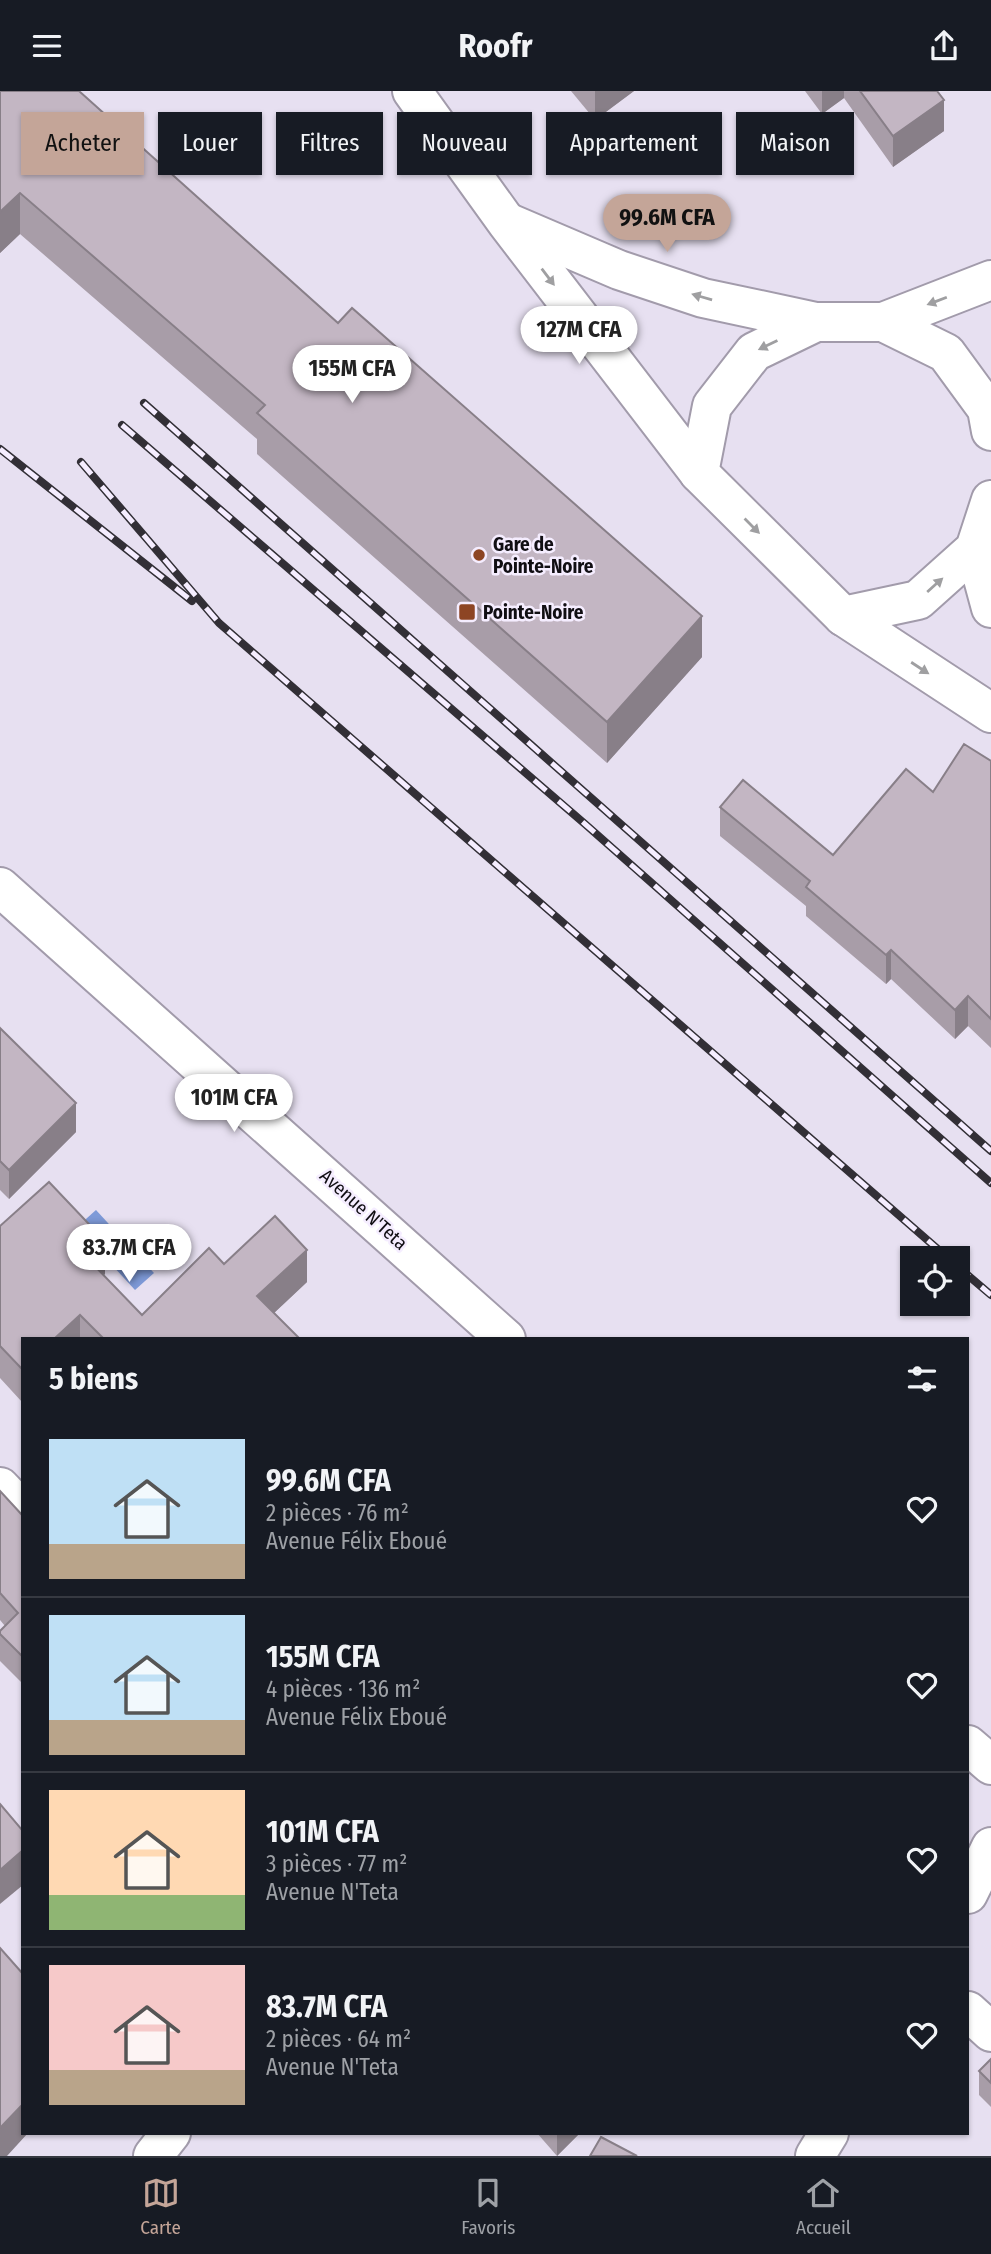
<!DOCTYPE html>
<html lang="fr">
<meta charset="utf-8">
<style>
:root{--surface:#171b24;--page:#242831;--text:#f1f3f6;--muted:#9ea1a6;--line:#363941;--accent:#c4a598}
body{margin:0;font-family:"Fira Sans Condensed",sans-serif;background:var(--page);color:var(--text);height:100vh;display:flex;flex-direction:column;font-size:26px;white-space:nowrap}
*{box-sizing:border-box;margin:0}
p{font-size:23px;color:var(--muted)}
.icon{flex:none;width:38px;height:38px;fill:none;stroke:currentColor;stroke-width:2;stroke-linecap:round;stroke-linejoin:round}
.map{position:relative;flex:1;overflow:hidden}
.drawer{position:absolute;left:21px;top:1246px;width:948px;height:798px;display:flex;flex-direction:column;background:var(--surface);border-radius:0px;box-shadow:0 2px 5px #0004}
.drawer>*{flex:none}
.banner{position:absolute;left:21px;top:21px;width:950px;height:63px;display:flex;gap:14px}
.controls{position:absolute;left:900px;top:1155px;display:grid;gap:14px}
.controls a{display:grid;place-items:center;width:70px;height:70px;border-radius:0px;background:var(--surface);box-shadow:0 2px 5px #0004;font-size:35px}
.price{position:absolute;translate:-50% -60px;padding:0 16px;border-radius:24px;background:#fff;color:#222;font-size:23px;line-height:46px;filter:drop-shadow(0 2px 4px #0008)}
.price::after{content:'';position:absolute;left:50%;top:42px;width:21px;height:16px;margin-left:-10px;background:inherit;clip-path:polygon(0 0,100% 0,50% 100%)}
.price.active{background:var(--accent);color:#111}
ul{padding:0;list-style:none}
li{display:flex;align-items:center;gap:21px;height:175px;padding:0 28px}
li+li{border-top:2px solid var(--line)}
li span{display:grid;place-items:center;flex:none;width:196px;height:140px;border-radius:0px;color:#555}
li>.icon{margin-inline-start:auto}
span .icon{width:84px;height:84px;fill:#fffc;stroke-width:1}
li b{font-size:30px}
h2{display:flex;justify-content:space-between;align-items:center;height:84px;padding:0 28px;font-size:30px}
.chip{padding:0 24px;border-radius:0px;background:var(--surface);box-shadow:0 2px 5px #0004;font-size:24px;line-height:63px}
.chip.active{background:var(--accent);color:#111}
header{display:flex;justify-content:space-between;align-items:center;height:91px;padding:0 28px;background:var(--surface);font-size:32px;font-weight:700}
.dock{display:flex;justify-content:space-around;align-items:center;height:98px;border-top:2px solid var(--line);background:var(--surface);font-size:19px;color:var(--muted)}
.dock a{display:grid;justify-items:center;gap:4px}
.dock .active{color:var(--accent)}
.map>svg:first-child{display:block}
</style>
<header><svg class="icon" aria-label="menu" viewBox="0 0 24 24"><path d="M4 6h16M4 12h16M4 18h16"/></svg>Roofr<svg class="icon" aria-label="share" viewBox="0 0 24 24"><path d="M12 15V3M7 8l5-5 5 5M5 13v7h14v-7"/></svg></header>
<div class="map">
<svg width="991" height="2065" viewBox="0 0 991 2065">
<rect width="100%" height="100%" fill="#e7e0f1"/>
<path fill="#7e9ad8" d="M96,1119L154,1182L135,1199L77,1136Z"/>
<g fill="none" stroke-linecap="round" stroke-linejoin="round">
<defs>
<g id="street">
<path d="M0,796L506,1248"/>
<path d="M0,1396L23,1420"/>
<path d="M968,1654L991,1674"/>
<path d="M968,1803L991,1756"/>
<path d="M968,1920L991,1941"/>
<path d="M153,2065L171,2042"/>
<path d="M815,2065L829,2042"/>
</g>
<g id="secondary">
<path d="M412,0L507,132L699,382"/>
<path d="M509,132L619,179L703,207L816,231"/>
</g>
<g id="primary">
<path d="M883,231L991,189"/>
<path d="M991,340L987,318L946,262L883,231H816L754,261L712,315L699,382L843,525L918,509L975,458L991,409"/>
<path d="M975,458L991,517"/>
<path d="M843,525L991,622"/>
</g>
</defs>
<use href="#street" stroke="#a29bab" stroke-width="42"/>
<use href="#secondary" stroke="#a29bab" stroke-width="42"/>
<use href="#primary" stroke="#a29bab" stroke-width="42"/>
<use href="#street" stroke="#fff" stroke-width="38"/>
<use href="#secondary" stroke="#fff" stroke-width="38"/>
<use href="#primary" stroke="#fff" stroke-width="38"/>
<defs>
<g id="rail">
<path d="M144,312L991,1060"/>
<path d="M122,334L585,733L991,1092"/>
<path d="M0,358L192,510"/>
<path d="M81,371L219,532L948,1167"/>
<path d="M957,1175L991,1204"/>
</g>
</defs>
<use href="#rail" stroke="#322f36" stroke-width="8"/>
<use href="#rail" stroke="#f5edff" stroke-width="5" stroke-dasharray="16" stroke-linecap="butt"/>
</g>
<g fill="#a89da8">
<path d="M0,0L702,566L607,672L257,363V348L20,143L0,162Z"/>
<path d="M571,0H634L595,29Z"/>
<path d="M805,0H937L944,40L893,76L844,7L822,23Z"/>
<path d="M991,670V957L968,935L955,948L891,888L886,893L806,825V815L720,745V716L833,764L933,701Z"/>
<path d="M0,937L76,1041L9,1108L0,1099Z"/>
<path d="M0,1135L105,1183L104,1184L142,1224L224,1173L307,1191L274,1222L300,1248H23V1310L22,1311L0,1287Z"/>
<path d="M0,1400L23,1425V1593L0,1570V1540L5,1535L0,1529Z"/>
<path d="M991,1968V2016L979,2004V1980Z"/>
<path d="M537,2042H580L557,2065Z"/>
</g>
<g fill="#887f88">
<path d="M595,0H634L595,29Z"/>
<path d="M822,0H844V7L822,23Z"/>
<path d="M944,9V40L893,76V45Z"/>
<path d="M20,102V143L0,162V121Z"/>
<path d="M702,525V566L607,672V631Z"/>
<path d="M891,859V888L886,893V864Z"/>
<path d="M968,905V935L955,948V919Z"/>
<path d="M76,1012V1041L9,1108V1079Z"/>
<path d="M105,1150V1183L87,1199V1167Z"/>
<path d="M307,1159V1191L257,1238V1205Z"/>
<path d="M80,1224V1248H54Z"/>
<path d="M23,1277V1310L22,1311V1278Z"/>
<path d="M23,1759V1794L0,1813V1779Z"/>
<path d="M23,2013V2042H28L7,2065H0V2037Z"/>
<path d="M557,2042H580L557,2065Z"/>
</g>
<g fill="#c3b6c3" stroke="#887f88" stroke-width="2">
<path d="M0,0H79L338,232L352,217L702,525L607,631L257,322L265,314L20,102L0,121Z"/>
<path d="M860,0H937L944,9L893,45Z"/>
<path d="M964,653L991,670V928L968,905L955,919L891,859L886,864L806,796L810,790L720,716L743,689L833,764L906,678L933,701Z"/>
<path d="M0,937L76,1012L9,1079L0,1070Z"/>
<path d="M49,1091L105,1150L87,1167L142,1224L209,1157L224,1173L275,1125L307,1159L257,1205L300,1248H104L80,1224L54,1248H23V1277L22,1278L0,1255V1135Z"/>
<path d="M0,1400L23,1425V1566L0,1543V1540L18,1522L0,1502Z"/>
<path d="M0,1713L23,1740V1759L0,1779Z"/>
<path d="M0,1857L23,1883V2013L0,2037Z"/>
<path d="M991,1968V1992L979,1980Z"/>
<path d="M601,2046L637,2065H590Z"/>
</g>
<defs><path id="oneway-solid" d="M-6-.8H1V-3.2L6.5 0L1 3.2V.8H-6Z" transform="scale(1.75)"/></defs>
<g fill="#9f9fa1">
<use href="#oneway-solid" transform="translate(548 186) rotate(53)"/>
<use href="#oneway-solid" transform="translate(702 206) rotate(-164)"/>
<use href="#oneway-solid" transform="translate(937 210) rotate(159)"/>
<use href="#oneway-solid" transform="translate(768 254) rotate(154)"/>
<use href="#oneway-solid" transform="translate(752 435) rotate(45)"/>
<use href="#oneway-solid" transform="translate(935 494) rotate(-42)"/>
<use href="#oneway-solid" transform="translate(920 577) rotate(33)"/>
</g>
<g fill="#8d4524" stroke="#f5edff" stroke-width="2.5">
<circle cx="479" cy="464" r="7"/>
<rect x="458" y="512" width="18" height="18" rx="3.5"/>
</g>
<g text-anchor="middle" stroke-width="5" stroke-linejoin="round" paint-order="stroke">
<g font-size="19" font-weight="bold" fill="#100e13" stroke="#f5edff" text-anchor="start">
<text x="493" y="460">Gare de<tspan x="493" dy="22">Pointe-Noire</tspan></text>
<text x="483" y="528">Pointe-Noire</text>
</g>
<g font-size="19" fill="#100e13" stroke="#f5edff">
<text transform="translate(364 1118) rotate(42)" y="7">Avenue N'Teta</text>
</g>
</g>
</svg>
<div class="controls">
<a><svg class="icon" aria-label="locate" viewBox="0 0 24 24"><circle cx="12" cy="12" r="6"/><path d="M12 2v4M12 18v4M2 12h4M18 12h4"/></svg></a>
</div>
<b class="price active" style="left:667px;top:163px">99.6M CFA</b>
<b class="price" style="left:579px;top:275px">127M CFA</b>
<b class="price" style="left:352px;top:314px">155M CFA</b>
<b class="price" style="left:234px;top:1043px">101M CFA</b>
<b class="price" style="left:129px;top:1193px">83.7M CFA</b>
<div class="banner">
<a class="chip active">Acheter</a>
<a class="chip">Louer</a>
<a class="chip">Filtres</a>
<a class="chip">Nouveau</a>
<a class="chip">Appartement</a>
<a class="chip">Maison</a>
</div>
<section class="drawer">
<h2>5 biens<svg class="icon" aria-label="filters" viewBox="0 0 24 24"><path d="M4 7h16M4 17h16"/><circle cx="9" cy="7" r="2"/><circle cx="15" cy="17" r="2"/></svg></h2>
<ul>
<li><span style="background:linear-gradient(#bfe0f5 75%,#b9a48a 0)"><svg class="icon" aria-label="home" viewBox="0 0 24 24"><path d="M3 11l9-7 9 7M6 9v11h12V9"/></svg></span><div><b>99.6M CFA</b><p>2 pièces · 76 m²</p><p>Avenue Félix Eboué</p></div><svg class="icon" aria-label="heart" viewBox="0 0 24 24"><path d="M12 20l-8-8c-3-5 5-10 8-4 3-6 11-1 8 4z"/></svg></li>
<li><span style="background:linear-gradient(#bfe0f5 75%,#b9a48a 0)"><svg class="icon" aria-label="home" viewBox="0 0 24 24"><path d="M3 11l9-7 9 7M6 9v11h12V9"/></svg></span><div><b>155M CFA</b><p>4 pièces · 136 m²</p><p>Avenue Félix Eboué</p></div><svg class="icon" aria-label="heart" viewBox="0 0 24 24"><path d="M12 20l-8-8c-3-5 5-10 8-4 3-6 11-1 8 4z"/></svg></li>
<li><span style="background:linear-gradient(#ffd9b3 75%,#8fb573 0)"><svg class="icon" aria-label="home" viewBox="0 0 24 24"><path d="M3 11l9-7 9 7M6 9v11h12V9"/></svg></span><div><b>101M CFA</b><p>3 pièces · 77 m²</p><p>Avenue N'Teta</p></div><svg class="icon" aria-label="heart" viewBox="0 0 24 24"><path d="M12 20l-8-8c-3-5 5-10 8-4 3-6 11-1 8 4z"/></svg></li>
<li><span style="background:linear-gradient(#f6c9c9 75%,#b9a48a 0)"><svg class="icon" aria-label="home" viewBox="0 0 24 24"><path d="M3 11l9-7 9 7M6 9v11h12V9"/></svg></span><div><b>83.7M CFA</b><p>2 pièces · 64 m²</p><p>Avenue N'Teta</p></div><svg class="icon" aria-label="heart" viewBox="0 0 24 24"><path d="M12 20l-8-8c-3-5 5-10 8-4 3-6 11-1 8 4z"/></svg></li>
</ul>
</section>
</div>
<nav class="dock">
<a class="active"><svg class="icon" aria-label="map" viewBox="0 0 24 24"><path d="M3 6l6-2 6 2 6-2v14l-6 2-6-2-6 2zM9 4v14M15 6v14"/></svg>Carte</a>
<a><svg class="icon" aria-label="saved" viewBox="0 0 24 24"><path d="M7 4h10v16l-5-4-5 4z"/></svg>Favoris</a>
<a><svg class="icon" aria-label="home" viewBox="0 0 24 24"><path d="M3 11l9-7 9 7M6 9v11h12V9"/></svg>Accueil</a>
</nav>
